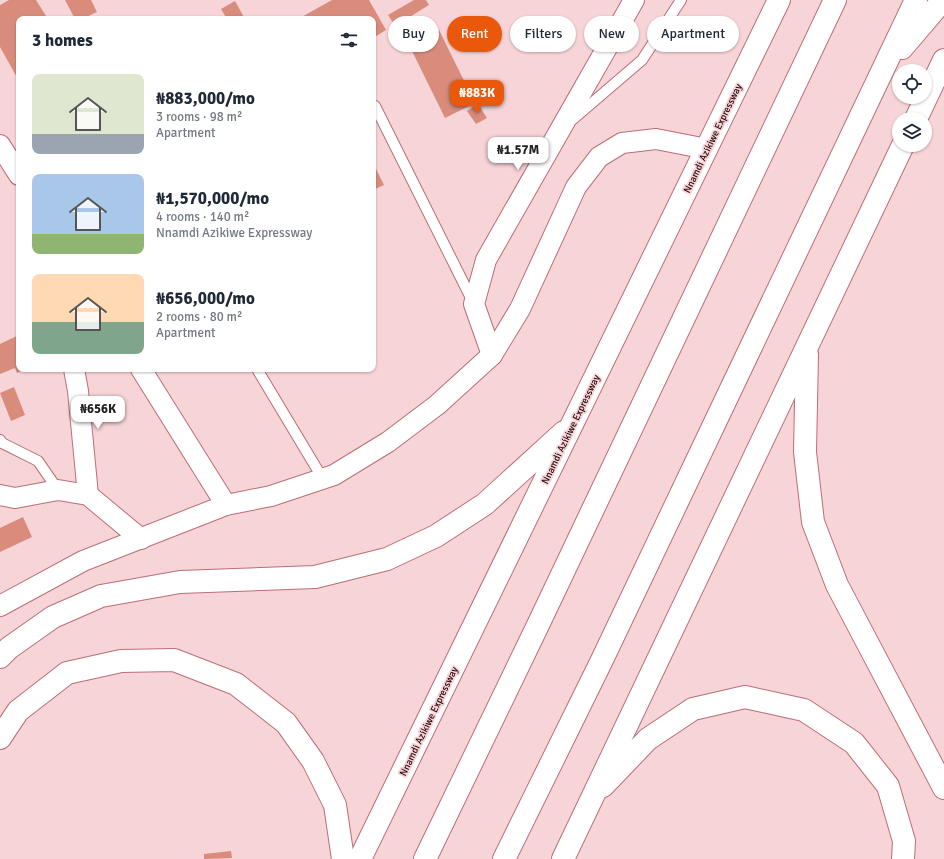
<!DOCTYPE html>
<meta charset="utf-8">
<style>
:root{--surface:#fff;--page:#f6f6f7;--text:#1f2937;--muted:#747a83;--accent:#ea580c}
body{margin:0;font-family:Signika,sans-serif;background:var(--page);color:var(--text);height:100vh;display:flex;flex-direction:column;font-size:15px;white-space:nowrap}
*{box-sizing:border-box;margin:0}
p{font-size:13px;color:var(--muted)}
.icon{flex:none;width:22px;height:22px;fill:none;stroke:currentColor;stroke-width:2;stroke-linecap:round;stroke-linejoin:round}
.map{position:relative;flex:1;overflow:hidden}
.drawer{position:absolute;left:16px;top:16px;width:360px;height:356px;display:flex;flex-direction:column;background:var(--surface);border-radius:8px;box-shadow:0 1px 3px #0004}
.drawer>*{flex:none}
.banner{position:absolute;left:388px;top:16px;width:380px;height:36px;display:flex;gap:8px}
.buttons{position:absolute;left:892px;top:64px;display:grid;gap:8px}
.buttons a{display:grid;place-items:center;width:40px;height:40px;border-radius:50%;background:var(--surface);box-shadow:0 1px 3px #0004;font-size:20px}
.price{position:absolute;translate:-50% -34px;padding:0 9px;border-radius:8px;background:#fff;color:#222;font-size:13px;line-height:26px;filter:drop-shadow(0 1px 2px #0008)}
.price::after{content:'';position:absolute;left:50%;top:24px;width:12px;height:9px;margin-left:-6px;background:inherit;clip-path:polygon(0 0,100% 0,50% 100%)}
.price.active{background:var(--accent);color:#fff}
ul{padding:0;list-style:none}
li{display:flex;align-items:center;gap:12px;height:100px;padding:0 16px}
li span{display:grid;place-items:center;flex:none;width:112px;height:80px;border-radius:8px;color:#555}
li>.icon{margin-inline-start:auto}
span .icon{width:48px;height:48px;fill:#fffc;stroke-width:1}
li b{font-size:17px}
h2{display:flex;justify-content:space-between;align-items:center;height:48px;padding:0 16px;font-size:17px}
.tag{padding:0 14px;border-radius:18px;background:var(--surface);box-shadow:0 1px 3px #0004;font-size:14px;line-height:36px}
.tag.active{background:var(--accent);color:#fff}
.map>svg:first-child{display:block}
</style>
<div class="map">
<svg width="944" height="859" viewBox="0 0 944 859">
<rect width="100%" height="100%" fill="#f7d4d7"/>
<g fill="#d98c7c">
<path d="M9,0H36L48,19H19V81L0,47V5Z"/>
<path d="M65,0H91L97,12L82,19H75Z"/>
<path d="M332,0H369L386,30L373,38V19H298Z"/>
<path d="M414,0H426L429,5L395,26L388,15Z"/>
<path d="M235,1L245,19H227L221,9Z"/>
<path d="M439,30L475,103L445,118L409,45Z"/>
<path d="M478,104L487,118L476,124L467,111Z"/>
<path d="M373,163L384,185L373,190Z"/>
<path d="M19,335V369H26L17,373L15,368L0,374V344Z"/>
<path d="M14,387L25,415L11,421L0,393Z"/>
<path d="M23,517L32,537L0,552V528Z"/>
<path d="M231,851L232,858L204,859V854Z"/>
</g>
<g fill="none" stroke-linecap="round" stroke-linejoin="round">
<defs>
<g id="lane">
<path d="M375,106L473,302"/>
<path d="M572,120L642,60L681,0"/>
<path d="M257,369L323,479"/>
<path d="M0,440L2,443L38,461L58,490"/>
</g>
<g id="street">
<path d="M0,145L19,175"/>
<path d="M492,355L474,304L486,260L634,0"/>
<path d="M74,369L78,391L88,495"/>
<path d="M141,369L226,505"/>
<path d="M0,495L15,498L58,490L88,495L141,539"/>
<path d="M0,606L83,561L226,505L271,496L334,475L388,442L437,405L492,355L520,309L576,187L599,157L622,143L656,139L707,149"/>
</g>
<g id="highway">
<path d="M902,48L943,0"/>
<path d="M916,119L944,60"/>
<path d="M807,354L805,452L813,522L837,585L944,788"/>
<path d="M0,657L9,648L53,617L101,596L180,582L315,577L387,559L436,536L485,504L564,432"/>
<path d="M0,738L18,711L67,673L121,661L174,660L236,684L286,723L313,761L335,805L343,859"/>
<path d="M603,786L648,739L693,709L745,697L804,710L854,743L888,786L904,841L903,859"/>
<path d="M360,859L779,0"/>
<path d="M425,859L538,625L835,0"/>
<path d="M504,859L602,660L916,0"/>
<path d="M563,859L903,145"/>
</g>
</defs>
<use href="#lane" stroke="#bb6e77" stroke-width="12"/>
<use href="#street" stroke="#bb6e77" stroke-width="22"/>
<use href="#highway" stroke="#bb6e77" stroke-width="24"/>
<use href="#lane" stroke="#fff" stroke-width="10"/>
<use href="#street" stroke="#fff" stroke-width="20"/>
<use href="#highway" stroke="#fff" stroke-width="22"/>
</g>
<g text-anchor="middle" stroke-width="3.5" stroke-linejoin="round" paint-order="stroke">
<g font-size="10" fill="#25090d" stroke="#f7d4d7">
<text transform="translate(712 138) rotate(-64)" y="4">Nnamdi Azikiwe Expressway</text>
<text transform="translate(570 429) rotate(-64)" y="4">Nnamdi Azikiwe Expressway</text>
<text transform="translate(428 721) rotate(-64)" y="4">Nnamdi Azikiwe Expressway</text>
</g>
</g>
</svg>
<div class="buttons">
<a><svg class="icon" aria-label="locate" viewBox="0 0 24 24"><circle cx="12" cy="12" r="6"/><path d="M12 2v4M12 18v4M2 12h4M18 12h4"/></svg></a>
<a><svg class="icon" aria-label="layers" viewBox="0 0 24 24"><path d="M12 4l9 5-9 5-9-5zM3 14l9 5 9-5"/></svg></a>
</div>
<b class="price active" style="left:477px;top:114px">₦883K</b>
<b class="price" style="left:518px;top:171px">₦1.57M</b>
<b class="price" style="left:98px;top:430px">₦656K</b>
<div class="banner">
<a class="tag">Buy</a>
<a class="tag active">Rent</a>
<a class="tag">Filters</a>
<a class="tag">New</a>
<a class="tag">Apartment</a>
</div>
<section class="drawer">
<h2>3 homes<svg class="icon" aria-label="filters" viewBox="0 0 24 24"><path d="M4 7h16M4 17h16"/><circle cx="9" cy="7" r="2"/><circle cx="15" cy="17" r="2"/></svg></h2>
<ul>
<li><span style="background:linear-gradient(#dfe7d0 75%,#9aa5b1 0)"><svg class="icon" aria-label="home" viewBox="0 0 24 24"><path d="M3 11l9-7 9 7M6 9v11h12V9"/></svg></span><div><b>₦883,000/mo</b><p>3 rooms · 98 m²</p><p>Apartment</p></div></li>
<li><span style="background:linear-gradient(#a9c7e8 75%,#8fb573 0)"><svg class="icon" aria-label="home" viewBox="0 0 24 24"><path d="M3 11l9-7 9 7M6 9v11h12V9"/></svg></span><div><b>₦1,570,000/mo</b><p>4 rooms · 140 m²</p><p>Nnamdi Azikiwe Expressway</p></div></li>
<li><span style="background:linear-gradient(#ffd9b3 60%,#7fa58c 0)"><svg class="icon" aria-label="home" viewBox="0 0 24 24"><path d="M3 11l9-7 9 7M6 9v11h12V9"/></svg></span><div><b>₦656,000/mo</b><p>2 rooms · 80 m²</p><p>Apartment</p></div></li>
</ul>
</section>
</div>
